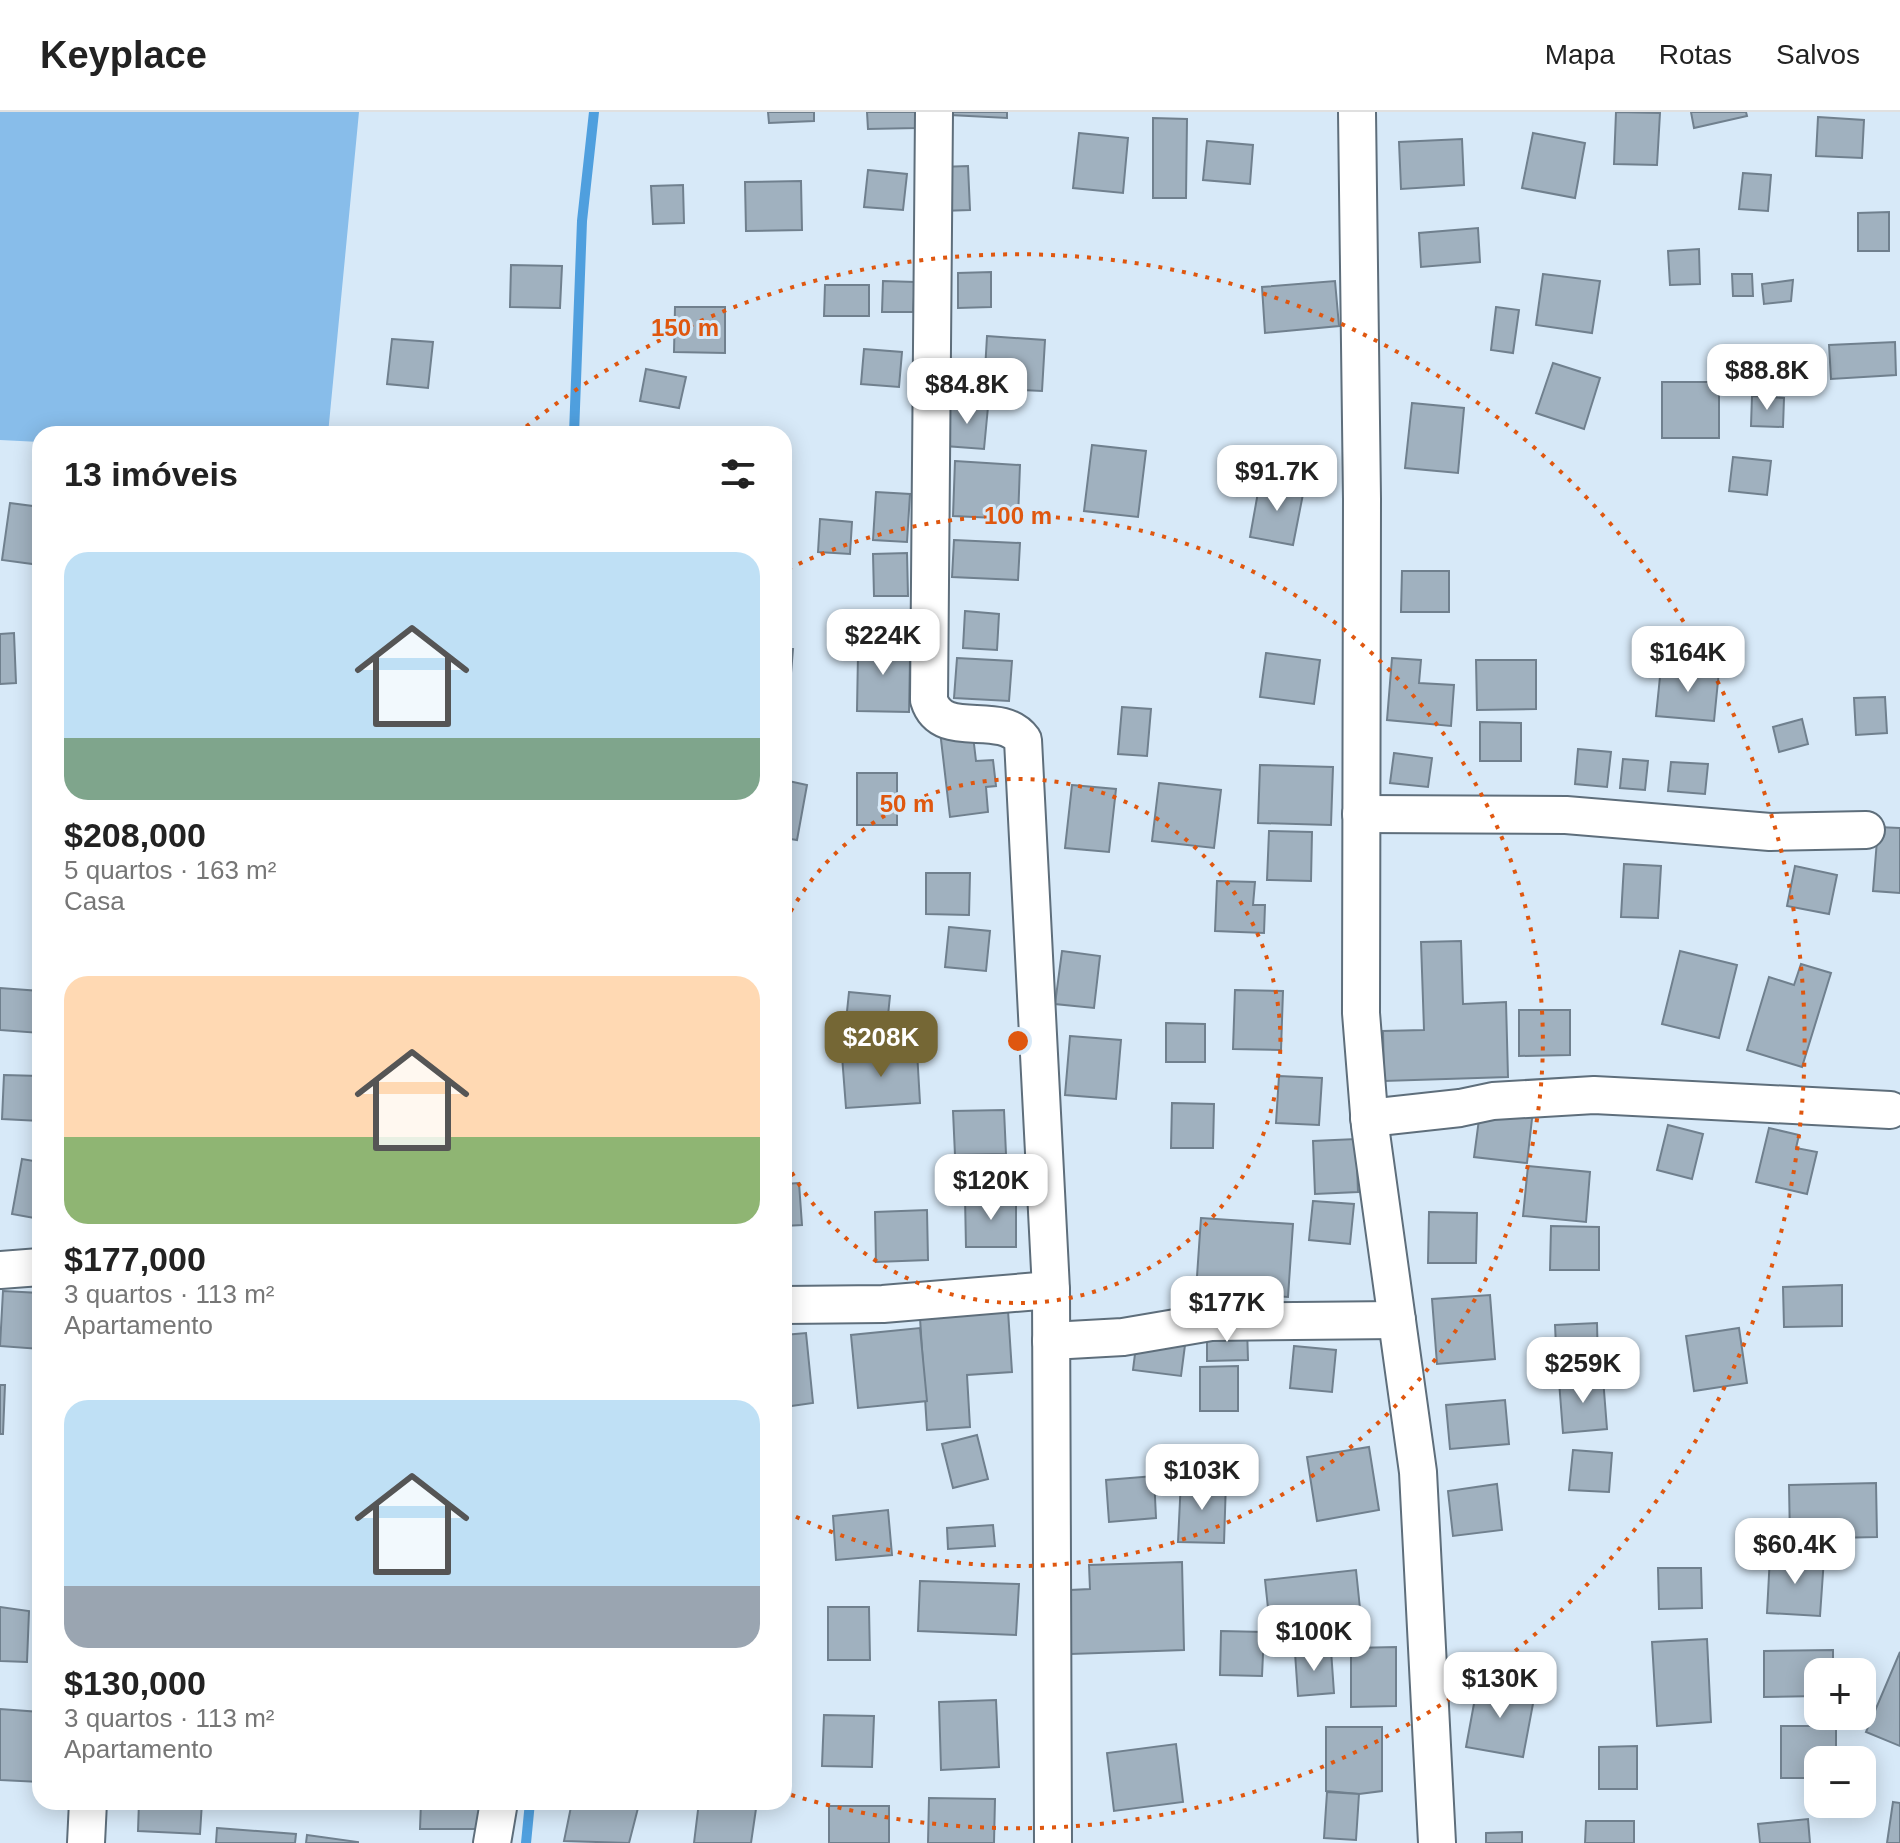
<!DOCTYPE html>
<html lang="pt">
<meta charset="utf-8">
<style>
:root{--surface:#fff;--page:#f6f6f6;--text:#222;--muted:#767676;--line:#e0e0e0;--accent:#756735}
body{margin:0;font-family:Arial,sans-serif;background:var(--page);color:var(--text);height:100vh;display:flex;flex-direction:column;font-size:30px;white-space:nowrap}
*{box-sizing:border-box;margin:0}
p{font-size:26px;color:var(--muted)}
.icon{flex:none;width:44px;height:44px;fill:none;stroke:currentColor;stroke-width:2;stroke-linecap:round;stroke-linejoin:round}
.map{position:relative;flex:1;overflow:hidden}
.sheet{position:absolute;left:32px;top:314px;width:760px;height:1384px;display:flex;flex-direction:column;background:var(--surface);border-radius:24px;box-shadow:0 4px 20px #0003}
.sheet>*{flex:none}
.buttons{position:absolute;left:1804px;top:1546px;display:grid;gap:16px}
.buttons a{display:grid;place-items:center;width:72px;height:72px;border-radius:16px;background:var(--surface);box-shadow:0 4px 20px #0003;font-size:40px}
.price{position:absolute;translate:-50% -68px;padding:0 18px;border-radius:16px;background:#fff;color:#222;font-size:26px;line-height:52px;filter:drop-shadow(0 2px 4px #0008)}
.price::after{content:'';position:absolute;left:50%;top:48px;width:24px;height:18px;margin-left:-12px;background:inherit;clip-path:polygon(0 0,100% 0,50% 100%)}
.price.selected{background:var(--accent);color:#fff}
ul{padding:0;list-style:none}
li{display:grid;align-content:center;gap:16px;height:424px;padding:0 32px}
li span{display:grid;place-items:center;height:248px;border-radius:24px;color:#555}
li>.icon{margin-inline-start:auto}
span .icon{width:144px;height:144px;fill:#fffc;stroke-width:1}
li b{font-size:34px}
h2{display:flex;justify-content:space-between;align-items:center;height:96px;padding:0 32px;font-size:34px}
header{display:flex;align-items:center;gap:48px;box-sizing:border-box;height:112px;padding:0 40px;background:var(--surface);border-bottom:2px solid var(--line)}
header strong{font-size:38px}
nav{display:flex;gap:44px;margin-inline-start:auto;font-size:28px}
.map>svg:first-child{display:block}
</style>
<header>
<strong>Keyplace</strong>
<nav><a>Mapa</a><a>Rotas</a><a>Salvos</a></nav>
</header>
<div class="map">
<svg width="1900" height="1731" viewBox="0 0 1900 1731">
<rect width="100%" height="100%" fill="#d7e9f8"/>
<path fill="#88bdea" d="M0,0H359L328,322H40V330L0,328Z"/>
<g fill="none" stroke-linecap="round" stroke-linejoin="round">
<g stroke="#4f9fde" stroke-width="10">
<path d="M574,322L582,109L594,0"/>
<path d="M526,1731L530,1690"/>
</g>
</g>
<g fill="#a0b1bf" stroke="#70808e" stroke-width="2">
<path d="M768,0H814V9L769,11Z"/>
<path d="M867,0H916L917,16L868,17Z"/>
<path d="M950,0H1007V6L950,3Z"/>
<path d="M1616,0L1660,1L1657,53L1614,52Z"/>
<path d="M1691,0H1746L1747,4L1694,16Z"/>
<path d="M1818,5L1864,8L1862,46L1816,44Z"/>
<path d="M1153,6L1187,7L1186,86H1153Z"/>
<path d="M1079,21L1128,26L1123,81L1073,76Z"/>
<path d="M1533,21L1585,31L1575,86L1522,76Z"/>
<path d="M1462,27L1464,73L1401,77L1399,30Z"/>
<path d="M1207,29L1253,33L1250,72L1203,68Z"/>
<path d="M968,54L970,98L941,99L940,55Z"/>
<path d="M868,58L907,62L903,98L864,95Z"/>
<path d="M1743,61L1771,63L1768,99L1739,97Z"/>
<path d="M801,69L802,118L746,119L745,70Z"/>
<path d="M683,73L684,111L653,112L651,74Z"/>
<path d="M1889,100V139H1858V101Z"/>
<path d="M1478,116L1480,150L1421,155L1419,121Z"/>
<path d="M1699,137L1700,172L1670,173L1668,139Z"/>
<path d="M511,153L562,154L560,196L510,195Z"/>
<path d="M991,160V195L958,196V161Z"/>
<path d="M1543,162L1600,169L1592,221L1536,213Z"/>
<path d="M1732,162H1752L1753,184H1733Z"/>
<path d="M1793,168L1791,189L1764,192L1762,172Z"/>
<path d="M883,169L915,170L913,200H882Z"/>
<path d="M1335,169L1339,214L1265,221L1262,175Z"/>
<path d="M825,173H869V204H824Z"/>
<path d="M675,195H725V241L674,240Z"/>
<path d="M1496,195L1519,198L1513,241L1491,238Z"/>
<path d="M987,224L1045,228L1042,279L984,276Z"/>
<path d="M392,227L433,230L428,276L387,272Z"/>
<path d="M1895,230L1896,263L1831,267L1829,233Z"/>
<path d="M864,237L902,240L899,275L861,272Z"/>
<path d="M1553,251L1600,266L1584,317L1536,301Z"/>
<path d="M646,257L686,265L679,296L640,289Z"/>
<rect x="1662" y="270" width="57" height="56"/>
<path d="M1752,284L1784,286L1783,315L1751,314Z"/>
<path d="M950,291L988,295L984,337L945,334Z"/>
<path d="M1412,291L1464,296L1458,361L1405,356Z"/>
<path d="M1092,333L1146,339L1138,405L1084,399Z"/>
<path d="M1733,345L1771,349L1767,383L1729,379Z"/>
<path d="M955,349L1020,353L1018,407L953,404Z"/>
<path d="M1260,369L1304,377L1293,433L1250,425Z"/>
<path d="M876,380L910,382L907,430L873,428Z"/>
<path d="M10,391L40,395V453L2,448Z"/>
<path d="M820,407L852,410L850,442L818,440Z"/>
<path d="M954,428L1020,431L1018,468L952,465Z"/>
<path d="M907,441L908,484H874L873,442Z"/>
<path d="M1402,459H1449V500H1401Z"/>
<path d="M965,499L999,502L997,538L963,536Z"/>
<path d="M872,515H890V545L910,546L909,600L857,599L858,542H872Z"/>
<path d="M14,521L16,571L0,572V522Z"/>
<path d="M784,537H793L789,585L784,584Z"/>
<path d="M1266,541L1320,548L1314,592L1260,585Z"/>
<path d="M957,546L1012,549L1009,589L954,586Z"/>
<path d="M1392,546L1421,548L1419,571L1454,573L1451,614L1387,608Z"/>
<path d="M1476,548H1536V597L1477,598Z"/>
<path d="M1661,555L1719,559L1714,609L1656,604Z"/>
<path d="M1885,585L1887,621L1856,623L1854,586Z"/>
<path d="M1122,595L1151,597L1147,644L1118,642Z"/>
<path d="M1802,607L1808,632L1779,640L1773,615Z"/>
<path d="M1480,610L1521,611V649H1480Z"/>
<path d="M972,615L976,649L993,648L996,674L986,675L988,700L950,705L940,619Z"/>
<path d="M1578,637L1611,640L1607,675L1575,672Z"/>
<path d="M1394,641L1432,646L1428,675L1390,671Z"/>
<path d="M1623,647L1648,649L1645,678L1620,676Z"/>
<path d="M1671,650L1708,652L1705,682L1668,679Z"/>
<path d="M1260,653L1333,655L1331,713L1258,711Z"/>
<rect x="857" y="661" width="40" height="52"/>
<path d="M784,668L807,673L797,728L784,726Z"/>
<path d="M1159,671L1221,678L1214,736L1152,729Z"/>
<path d="M1072,673L1116,677L1109,740L1065,736Z"/>
<path d="M1878,715L1900,716V781L1873,779Z"/>
<path d="M1269,719L1312,720L1311,769L1267,768Z"/>
<path d="M1624,752L1661,754L1658,806L1621,805Z"/>
<path d="M1795,754L1837,763L1829,802L1787,794Z"/>
<path d="M926,761H970L969,803L926,802Z"/>
<path d="M1217,769L1255,770L1253,793H1265L1264,821L1215,819Z"/>
<path d="M949,815L990,819L986,859L945,855Z"/>
<path d="M1461,829L1463,892L1506,890L1508,965L1384,969L1383,919L1424,918L1421,830Z"/>
<path d="M1062,839L1100,844L1094,896L1055,892Z"/>
<path d="M1680,839L1737,853L1719,926L1662,912Z"/>
<path d="M1801,852L1831,861L1802,955L1747,938L1769,865L1794,873Z"/>
<path d="M0,876L40,879V921L0,918Z"/>
<path d="M1235,878L1283,879L1281,938L1233,937Z"/>
<path d="M849,880L890,884L886,923L845,919Z"/>
<path d="M1519,898H1570V943L1519,944Z"/>
<path d="M1166,911L1205,912V950H1166Z"/>
<path d="M1070,924L1121,928L1116,987L1065,983Z"/>
<path d="M917,939L920,991L846,996L842,944Z"/>
<path d="M4,963L40,964V1009L2,1007Z"/>
<path d="M1279,964L1322,966L1319,1013L1276,1011Z"/>
<path d="M1172,991L1214,992L1213,1036H1171Z"/>
<path d="M1481,992L1533,998L1527,1051L1474,1045Z"/>
<path d="M1004,998L1006,1042L955,1043L953,999Z"/>
<path d="M1668,1013L1703,1022L1692,1067L1657,1058Z"/>
<path d="M1769,1016L1799,1023L1796,1036L1817,1040L1807,1082L1756,1070Z"/>
<path d="M1356,1027L1358,1080L1315,1082L1313,1029Z"/>
<path d="M22,1047L40,1050V1107L12,1102Z"/>
<path d="M1528,1054L1590,1060L1586,1110L1523,1104Z"/>
<path d="M799,1071L802,1113L784,1114V1072Z"/>
<path d="M965,1085H1016V1135H966Z"/>
<path d="M1313,1089L1354,1092L1350,1132L1309,1128Z"/>
<path d="M927,1098L928,1148L876,1150L875,1100Z"/>
<path d="M1429,1100L1477,1101L1476,1151H1428Z"/>
<path d="M1201,1106L1293,1112L1288,1185L1196,1179Z"/>
<path d="M1551,1114L1599,1115V1158H1550Z"/>
<path d="M1842,1173V1214L1784,1215L1783,1175Z"/>
<path d="M3,1179L40,1181V1237L0,1234Z"/>
<path d="M1007,1183L1012,1260L967,1263L970,1315L927,1318L919,1190Z"/>
<path d="M1490,1183L1495,1247L1437,1252L1432,1187Z"/>
<path d="M1597,1211L1598,1254L1557,1256L1555,1213Z"/>
<path d="M1207,1214L1247,1215L1248,1248L1207,1249Z"/>
<path d="M920,1216L927,1289L858,1296L851,1223Z"/>
<path d="M1739,1216L1747,1271L1694,1279L1686,1224Z"/>
<path d="M806,1221L813,1291L784,1295V1223Z"/>
<path d="M1137,1226L1185,1233L1181,1264L1133,1258Z"/>
<path d="M1294,1234L1336,1238L1332,1280L1290,1276Z"/>
<path d="M1238,1254V1299H1200V1255Z"/>
<path d="M1603,1266L1607,1317L1563,1321L1559,1269Z"/>
<path d="M0,1273H5L3,1322H0Z"/>
<path d="M1505,1288L1509,1332L1450,1337L1446,1293Z"/>
<path d="M977,1323L988,1367L953,1376L942,1332Z"/>
<path d="M1369,1335L1379,1398L1317,1409L1307,1345Z"/>
<path d="M1573,1338L1612,1341L1609,1380L1569,1378Z"/>
<path d="M1154,1364L1156,1406L1109,1410L1106,1368Z"/>
<path d="M1181,1368L1226,1369L1224,1431L1178,1430Z"/>
<path d="M1876,1371L1877,1425L1790,1427L1789,1373Z"/>
<path d="M1497,1372L1502,1418L1453,1424L1448,1379Z"/>
<path d="M888,1398L892,1443L836,1448L833,1404Z"/>
<path d="M993,1413L995,1434L948,1437L947,1416Z"/>
<path d="M1770,1444L1824,1446L1820,1504L1767,1501Z"/>
<path d="M1182,1450L1184,1538L1071,1542L1070,1478L1090,1477L1089,1453Z"/>
<path d="M1658,1456H1701L1702,1496L1659,1497Z"/>
<path d="M1356,1458L1361,1506L1270,1515L1265,1468Z"/>
<path d="M920,1469L1019,1472L1016,1523L918,1519Z"/>
<path d="M0,1495L29,1499L27,1550L0,1549Z"/>
<path d="M828,1495H869L870,1548H828Z"/>
<path d="M1221,1519L1264,1520L1262,1564L1220,1563Z"/>
<path d="M1707,1527L1711,1610L1657,1614L1652,1530Z"/>
<path d="M1396,1535V1594L1351,1595V1536Z"/>
<path d="M1331,1538L1334,1581L1298,1584L1295,1541Z"/>
<path d="M1833,1538V1560H1818V1584L1764,1585V1539Z"/>
<path d="M1900,1540V1634L1866,1620Z"/>
<path d="M1478,1570L1535,1581L1523,1645L1466,1635Z"/>
<path d="M996,1588L999,1655L941,1658L939,1590Z"/>
<path d="M0,1597L40,1600V1670L0,1668Z"/>
<path d="M824,1603L874,1604L872,1655L822,1654Z"/>
<path d="M1781,1614H1836V1648H1818V1666H1781Z"/>
<path d="M1326,1615H1382V1679L1359,1682L1326,1679Z"/>
<path d="M1176,1632L1183,1690L1114,1699L1107,1641Z"/>
<path d="M1637,1634V1677H1599V1635Z"/>
<path d="M1327,1680L1359,1682L1356,1728L1324,1726Z"/>
<path d="M929,1686L995,1687L994,1731H928Z"/>
<path d="M139,1690H202L200,1722L138,1719Z"/>
<path d="M421,1690H493V1717H420Z"/>
<path d="M572,1690H612L638,1696L629,1731L564,1729Z"/>
<path d="M699,1690H757L751,1731H694Z"/>
<path d="M1893,1690L1900,1691V1731H1887Z"/>
<rect x="829" y="1694" width="60" height="37"/>
<path d="M1808,1707L1810,1731H1760L1758,1712Z"/>
<path d="M1586,1709H1634V1731H1585Z"/>
<path d="M217,1716L296,1722L295,1731H216Z"/>
<path d="M1522,1720V1731H1486V1721Z"/>
<path d="M307,1723L358,1730V1731H306Z"/>
</g>
<g fill="none" stroke-linecap="round" stroke-linejoin="round">
<defs>
<g id="minor">
<path d="M934,0L929,588C942,630 1000,596 1023,628L1051,1178L1053,1731"/>
<path d="M1357,0L1362,387L1361,901L1370,1014L1418,1360L1437,1731"/>
<path d="M1361,702L1566,703L1770,720L1866,718"/>
<path d="M1369,1006L1460,996L1493,989L1594,983L1890,998"/>
<path d="M0,1158L40,1155"/>
<path d="M784,1193L883,1192L1051,1178"/>
<path d="M1051,1229L1123,1225L1211,1210L1397,1208"/>
<path d="M86,1731L88,1690"/>
<path d="M492,1731L499,1690"/>
</g>
</defs>
<use href="#minor" stroke="#5e6e7b" stroke-width="40"/>
<use href="#minor" stroke="#fff" stroke-width="36"/>
</g>
<g fill="none" stroke="#df570f" stroke-width="4" stroke-dasharray="4 8">
<path d="M785 810A262 262 0 1 1 785 1048"/>
<path d="M788 457A525 525 0 1 1 788 1401"/>
<path d="M517 322A787 787 0 1 1 788 1682"/>
</g>
<circle cx="1018" cy="929" r="12" fill="#df570f" stroke="#d7e9f8" stroke-width="4"/>
<g font-size="24" text-anchor="middle" font-weight="bold" fill="#df570f" stroke="#d7e9f8" stroke-width="6" stroke-linejoin="round" paint-order="stroke">
<text x="685" y="224">150 m</text>
<text x="1018" y="412">100 m</text>
<text x="907" y="700">50 m</text>
</g>
</svg>
<div class="buttons">
<a>+</a>
<a>−</a>
</div>
<b class="price" style="left:1767px;top:300px">$88.8K</b>
<b class="price" style="left:967px;top:314px">$84.8K</b>
<b class="price" style="left:1277px;top:401px">$91.7K</b>
<b class="price" style="left:883px;top:565px">$224K</b>
<b class="price" style="left:1688px;top:582px">$164K</b>
<b class="price selected" style="left:881px;top:967px">$208K</b>
<b class="price" style="left:991px;top:1110px">$120K</b>
<b class="price" style="left:1227px;top:1232px">$177K</b>
<b class="price" style="left:1583px;top:1293px">$259K</b>
<b class="price" style="left:1202px;top:1400px">$103K</b>
<b class="price" style="left:1795px;top:1474px">$60.4K</b>
<b class="price" style="left:1314px;top:1561px">$100K</b>
<b class="price" style="left:1500px;top:1608px">$130K</b>
<section class="sheet">
<h2>13 imóveis<svg class="icon" aria-label="filters" viewBox="0 0 24 24"><path d="M4 7h16M4 17h16"/><circle cx="9" cy="7" r="2"/><circle cx="15" cy="17" r="2"/></svg></h2>
<ul>
<li><span style="background:linear-gradient(#bfe0f5 75%,#7fa58c 0)"><svg class="icon" aria-label="home" viewBox="0 0 24 24"><path d="M3 11l9-7 9 7M6 9v11h12V9"/></svg></span><div><b>$208,000</b><p>5 quartos · 163 m²</p><p>Casa</p></div></li>
<li><span style="background:linear-gradient(#ffd9b3 65%,#8fb573 0)"><svg class="icon" aria-label="home" viewBox="0 0 24 24"><path d="M3 11l9-7 9 7M6 9v11h12V9"/></svg></span><div><b>$177,000</b><p>3 quartos · 113 m²</p><p>Apartamento</p></div></li>
<li><span style="background:linear-gradient(#bfe0f5 75%,#9aa5b1 0)"><svg class="icon" aria-label="home" viewBox="0 0 24 24"><path d="M3 11l9-7 9 7M6 9v11h12V9"/></svg></span><div><b>$130,000</b><p>3 quartos · 113 m²</p><p>Apartamento</p></div></li>
</ul>
</section>
</div>
